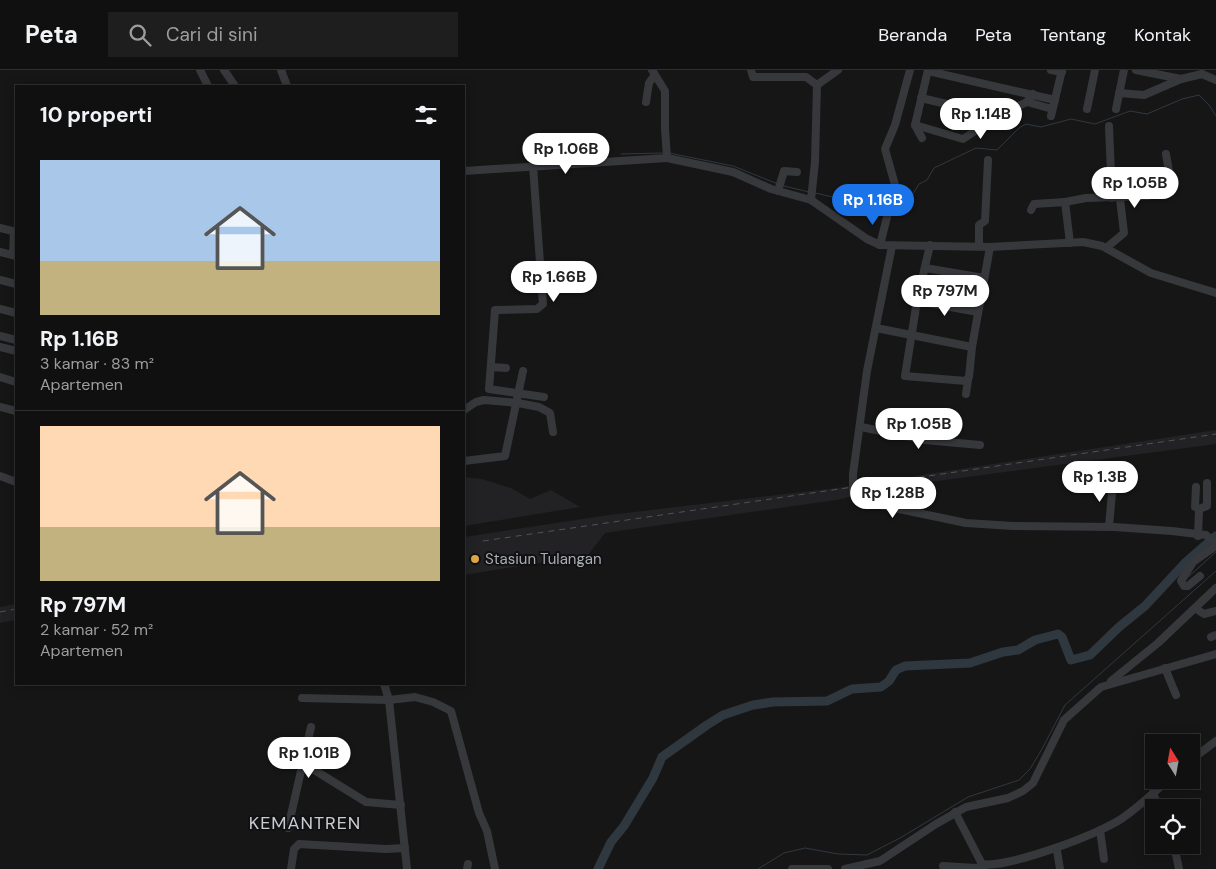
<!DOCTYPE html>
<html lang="id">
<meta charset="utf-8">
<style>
:root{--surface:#101011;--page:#1e1e1f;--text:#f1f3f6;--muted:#9c9d9f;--line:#303031;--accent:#1a73e8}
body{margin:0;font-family:"DM Sans",sans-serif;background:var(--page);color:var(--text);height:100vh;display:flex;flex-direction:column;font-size:19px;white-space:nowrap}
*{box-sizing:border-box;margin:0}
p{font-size:16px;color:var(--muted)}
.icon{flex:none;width:28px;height:28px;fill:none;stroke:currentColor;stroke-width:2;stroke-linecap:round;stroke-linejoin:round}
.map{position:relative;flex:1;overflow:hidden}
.details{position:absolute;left:15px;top:15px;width:450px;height:600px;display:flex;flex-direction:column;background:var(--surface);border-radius:0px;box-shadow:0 2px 12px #0003,0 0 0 1px var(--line)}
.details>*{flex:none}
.needle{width:32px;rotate:349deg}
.buttons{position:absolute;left:1145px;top:664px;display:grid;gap:10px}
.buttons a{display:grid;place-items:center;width:55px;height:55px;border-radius:0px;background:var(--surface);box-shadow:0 2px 12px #0003,0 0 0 1px var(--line);font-size:25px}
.price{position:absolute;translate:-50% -42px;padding:0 11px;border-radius:18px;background:#fff;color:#222;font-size:16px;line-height:32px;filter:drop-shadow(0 1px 2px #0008)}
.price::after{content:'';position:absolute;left:50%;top:30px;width:15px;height:11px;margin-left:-8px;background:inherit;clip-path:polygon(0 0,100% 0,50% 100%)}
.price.on{background:var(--accent);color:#fff}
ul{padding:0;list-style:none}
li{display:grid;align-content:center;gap:10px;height:265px;padding:0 25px}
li+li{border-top:1px solid var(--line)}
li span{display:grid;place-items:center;height:155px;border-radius:0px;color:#555}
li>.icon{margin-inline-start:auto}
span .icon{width:90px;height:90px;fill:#fffc;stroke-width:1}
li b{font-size:21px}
h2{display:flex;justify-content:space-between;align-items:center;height:60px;padding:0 25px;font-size:21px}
header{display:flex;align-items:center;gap:30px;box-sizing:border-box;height:70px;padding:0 25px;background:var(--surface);border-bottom:1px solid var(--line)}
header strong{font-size:24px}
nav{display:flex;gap:28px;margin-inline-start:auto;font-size:18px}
.search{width:350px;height:45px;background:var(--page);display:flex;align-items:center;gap:12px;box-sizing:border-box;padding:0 18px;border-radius:0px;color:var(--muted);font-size:19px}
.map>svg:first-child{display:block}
</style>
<header>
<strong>Peta</strong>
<div class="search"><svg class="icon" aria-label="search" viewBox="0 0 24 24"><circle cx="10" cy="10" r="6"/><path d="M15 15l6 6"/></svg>Cari di sini</div>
<nav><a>Beranda</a><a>Peta</a><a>Tentang</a><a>Kontak</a></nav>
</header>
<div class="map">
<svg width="1216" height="799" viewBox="0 0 1216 799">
<rect width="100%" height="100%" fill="#161617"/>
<g fill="#222224">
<path d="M1216,360V374L907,415L836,430L605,463L588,485L464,505V467L609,445L836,418Z"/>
<path d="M464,407L482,409L511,418L530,429L551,420L580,437L464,456Z"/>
<path d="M16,534V550L0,553V537Z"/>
</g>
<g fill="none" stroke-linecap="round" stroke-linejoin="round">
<g stroke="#30383f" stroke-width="1">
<path d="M669,83L733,96L778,114"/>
<path d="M621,84L662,83"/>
<path d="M784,116L809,122"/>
<path d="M815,123L842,129L866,143L886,140"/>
<path d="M892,138L909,130L919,114L927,110L934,98L976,78L997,80L1019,58L1026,54L1041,57L1071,49L1095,54L1130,41L1147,44L1182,29L1199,25L1209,35L1216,46"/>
<path d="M1187,508L1216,482"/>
<path d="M758,799L784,783L805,778L838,784L867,785L900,768L968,727L1019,710L1030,699L1042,679L1065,635L1216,501"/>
</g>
<path stroke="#30383f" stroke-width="9" d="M598,799L611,772L624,756L653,708L662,687L707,655L723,645L753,635L773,632L827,631L852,619L881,617L889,611L896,600L905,596L970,593L1003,582L1018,580L1035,570L1058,564L1062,567L1071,590L1090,585L1119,557L1145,536L1185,493L1216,466"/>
<g stroke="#37383c" stroke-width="8">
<path d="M200,0L208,16"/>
<path d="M224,0L235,16"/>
<path d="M281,0L287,16"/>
<path d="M652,0L665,21V58L667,88L733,102L771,119L811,130L815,92L817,15L806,7H753L751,0"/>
<path d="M1051,0L1062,2"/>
<path d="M1136,0L1181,9L1202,4L1216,10"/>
<path d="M928,1L1055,30"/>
<path d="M817,15L838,0"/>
<path d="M1119,23L1144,25L1181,9"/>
<path d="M921,28L998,46"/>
<path d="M646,32L649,13L654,6"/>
<path d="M1027,32L1052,39"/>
<path d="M1087,39L1095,0"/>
<path d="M1116,39L1124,0"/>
<path d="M1051,46L1062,0"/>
<path d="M915,55L963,69L998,46L1027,32L1033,24"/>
<path d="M1109,56L1112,128"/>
<path d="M922,68L915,55L928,0"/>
<path d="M533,96L543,234L537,239L495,240L489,319L544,327"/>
<path d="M464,101L667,88"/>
<path d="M778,121L784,101L797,102"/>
<path d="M811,130L867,169L880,175L990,177L1083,172L1102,176L1151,203L1216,223"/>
<path d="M1031,140L1034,134L1065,132"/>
<path d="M0,158L16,162"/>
<path d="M1070,173L1065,132L1086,128L1149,126L1157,118L1171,113L1166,84"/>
<path d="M880,175L895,115L885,79L895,55L910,0"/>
<path d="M930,175L917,231L905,306L966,311L969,307L972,277"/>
<path d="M892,176L867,301L853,404V424L856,430L966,453L1013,456L1114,457L1172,461L1206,465L1216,473"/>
<path d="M979,176V155L985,151L988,90"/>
<path d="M1106,178L1124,163L1120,129"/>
<path d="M0,182L16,186"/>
<path d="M13,185L14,162"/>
<path d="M925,198L984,208"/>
<path d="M0,210L16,214"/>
<path d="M917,231L978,242"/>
<path d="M0,239L16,243"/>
<path d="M876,258L972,277L990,177"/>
<path d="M0,266L16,270"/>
<path d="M0,277L16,281"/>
<path d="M491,297L506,298"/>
<path d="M0,307L16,312"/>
<path d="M966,324L968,310"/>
<path d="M0,337L16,341"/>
<path d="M464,340L476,332L484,330L518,333L539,337L550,343L553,362"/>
<path d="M861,357L925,370L980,375"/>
<path d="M464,391L505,386L523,301"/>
<path d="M0,406L16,412"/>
<path d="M1196,417L1195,437L1199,439L1207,436V413"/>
<path d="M1109,457L1113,412"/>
<path d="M1198,466L1199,439"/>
<path d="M1200,506L1188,516H1184L1181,511L1193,492L1216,476"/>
<path d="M1195,538L1204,544L1216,541"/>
<path d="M1211,567L1216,565"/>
<path d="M1165,598L1176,625"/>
<path d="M1111,611L1158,573L1216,518"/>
<path d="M384,614L389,630L407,799"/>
<path d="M302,628L389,630L415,627L433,632L451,641L479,743L487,761L495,799"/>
<path d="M1191,690L1216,671"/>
<path d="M303,693L366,732L401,735"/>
<path d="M1153,723L1159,738"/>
<path d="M955,742L982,794C1006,799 1103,763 1124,747C1140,736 1154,722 1168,710"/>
<path d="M288,758L311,657"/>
<path d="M1100,760L1104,789"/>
<path d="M1174,775L1179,799"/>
<path d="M1057,781L1060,799"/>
<path d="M943,796L976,798L985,796"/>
<path d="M291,799L294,779L299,774L386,779L405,778"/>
<path d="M467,799L468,794"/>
<path d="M792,799H828"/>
<path d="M845,799L880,791L936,754L966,737L1008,728L1023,721L1033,713L1064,650L1101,617L1216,584"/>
</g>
<g stroke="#505257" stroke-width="1" stroke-dasharray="6 5" stroke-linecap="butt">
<path d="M483,471L1216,364"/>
<path d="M0,542L16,539"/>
</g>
</g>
<circle fill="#dfa846" stroke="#111112" stroke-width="2" cx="475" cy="489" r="5"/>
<g text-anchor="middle" stroke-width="4" stroke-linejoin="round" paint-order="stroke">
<g font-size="15" fill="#a9adb6" stroke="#111112" text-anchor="start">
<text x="485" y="494">Stasiun Tulangan</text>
</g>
<g font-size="18" letter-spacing="1" fill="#c9ccd2" stroke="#111112">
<text x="305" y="759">KEMANTREN</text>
</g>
</g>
</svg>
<div class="buttons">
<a><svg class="needle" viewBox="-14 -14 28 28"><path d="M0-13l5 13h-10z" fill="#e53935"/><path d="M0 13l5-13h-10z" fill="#9c9d9f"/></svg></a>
<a><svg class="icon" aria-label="locate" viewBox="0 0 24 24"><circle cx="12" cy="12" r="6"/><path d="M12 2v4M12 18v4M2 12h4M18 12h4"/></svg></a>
</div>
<b class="price" style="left:981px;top:70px">Rp 1.14B</b>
<b class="price" style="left:566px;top:105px">Rp 1.06B</b>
<b class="price" style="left:1135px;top:139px">Rp 1.05B</b>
<b class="price on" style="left:873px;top:156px">Rp 1.16B</b>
<b class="price" style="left:554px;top:233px">Rp 1.66B</b>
<b class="price" style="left:945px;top:247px">Rp 797M</b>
<b class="price" style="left:919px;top:380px">Rp 1.05B</b>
<b class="price" style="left:1100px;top:433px">Rp 1.3B</b>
<b class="price" style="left:893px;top:449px">Rp 1.28B</b>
<b class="price" style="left:309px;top:709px">Rp 1.01B</b>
<section class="details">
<h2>10 properti<svg class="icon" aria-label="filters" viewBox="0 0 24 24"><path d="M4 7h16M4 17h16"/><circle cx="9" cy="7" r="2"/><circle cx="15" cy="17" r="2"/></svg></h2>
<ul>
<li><span style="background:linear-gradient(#a9c7e8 65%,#c2b280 0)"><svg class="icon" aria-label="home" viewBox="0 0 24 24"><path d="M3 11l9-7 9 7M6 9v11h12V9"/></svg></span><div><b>Rp 1.16B</b><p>3 kamar · 83 m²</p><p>Apartemen</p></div></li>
<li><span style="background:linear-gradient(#ffd9b3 65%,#c2b280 0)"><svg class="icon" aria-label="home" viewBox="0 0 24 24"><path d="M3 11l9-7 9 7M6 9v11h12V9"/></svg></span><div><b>Rp 797M</b><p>2 kamar · 52 m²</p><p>Apartemen</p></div></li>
</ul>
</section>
</div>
